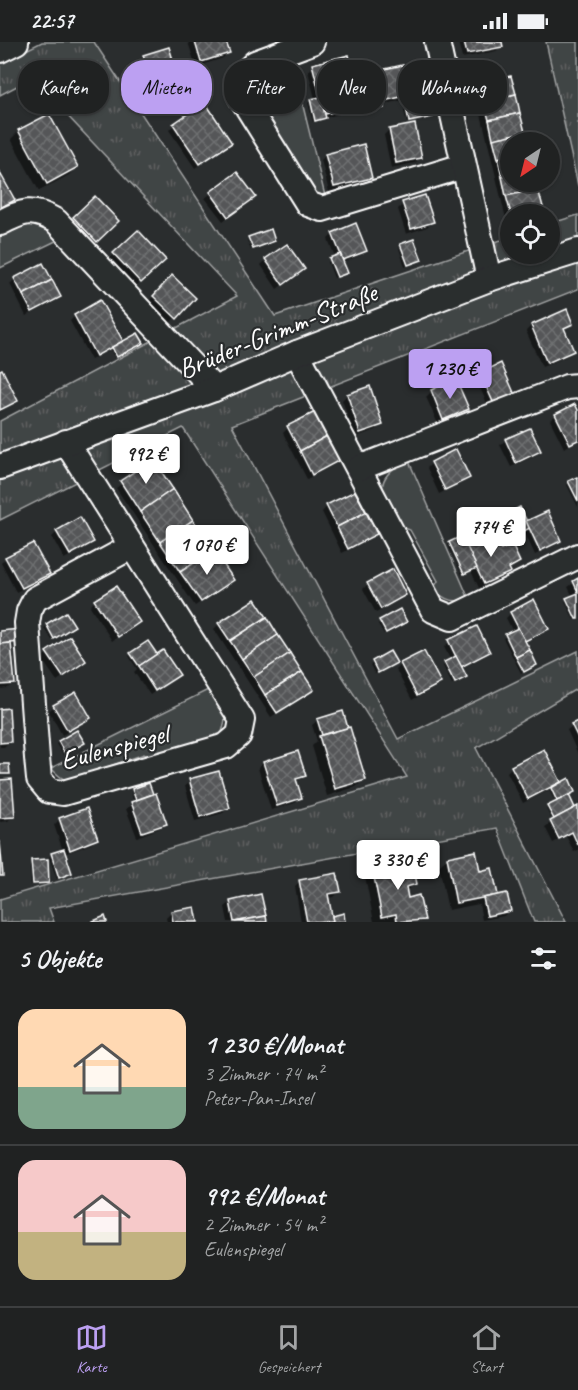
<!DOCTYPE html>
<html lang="de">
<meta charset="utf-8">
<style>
:root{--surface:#202222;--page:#2d2f2f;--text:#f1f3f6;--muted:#a2a4a5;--line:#3d3f40;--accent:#bca0f2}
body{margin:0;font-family:Caveat,sans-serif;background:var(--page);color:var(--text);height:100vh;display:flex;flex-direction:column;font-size:22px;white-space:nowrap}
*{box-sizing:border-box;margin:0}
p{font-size:20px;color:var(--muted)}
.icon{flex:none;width:33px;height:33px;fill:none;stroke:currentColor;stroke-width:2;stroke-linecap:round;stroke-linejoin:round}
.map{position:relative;height:880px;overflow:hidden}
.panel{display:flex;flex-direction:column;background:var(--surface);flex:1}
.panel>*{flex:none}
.guide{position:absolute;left:18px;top:18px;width:543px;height:54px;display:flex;gap:12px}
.needle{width:39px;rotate:215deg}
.controls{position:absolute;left:500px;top:90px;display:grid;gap:12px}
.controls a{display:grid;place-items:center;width:60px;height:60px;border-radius:50%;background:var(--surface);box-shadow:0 2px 4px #0004,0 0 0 2px var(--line);font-size:30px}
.price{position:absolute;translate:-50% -51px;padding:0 14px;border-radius:6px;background:#fff;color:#222;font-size:20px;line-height:39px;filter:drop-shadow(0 2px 3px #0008)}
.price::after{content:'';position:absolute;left:50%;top:36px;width:18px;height:14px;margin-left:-9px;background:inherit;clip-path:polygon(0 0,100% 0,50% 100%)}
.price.current{background:var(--accent);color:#111}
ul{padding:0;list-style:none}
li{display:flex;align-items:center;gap:18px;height:150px;padding:0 18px}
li+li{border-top:2px solid var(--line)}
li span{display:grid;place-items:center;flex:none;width:168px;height:120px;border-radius:18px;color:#555}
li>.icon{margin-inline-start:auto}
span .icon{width:72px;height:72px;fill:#fffc;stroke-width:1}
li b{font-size:26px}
h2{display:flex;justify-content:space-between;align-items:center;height:72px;padding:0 18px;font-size:26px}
.pill{padding:0 21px;border-radius:24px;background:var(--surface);box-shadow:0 2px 4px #0004,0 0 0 2px var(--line);font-size:21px;line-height:54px}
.pill.current{background:var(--accent);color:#111}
.status{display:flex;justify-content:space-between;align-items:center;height:42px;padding:0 30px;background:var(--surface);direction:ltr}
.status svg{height:16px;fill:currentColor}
.tab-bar{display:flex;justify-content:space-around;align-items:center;height:84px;border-top:2px solid var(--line);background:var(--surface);font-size:16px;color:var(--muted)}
.tab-bar a{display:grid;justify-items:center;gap:3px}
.tab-bar .current{color:var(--accent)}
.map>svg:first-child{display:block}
</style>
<div class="status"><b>22:57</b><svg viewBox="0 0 49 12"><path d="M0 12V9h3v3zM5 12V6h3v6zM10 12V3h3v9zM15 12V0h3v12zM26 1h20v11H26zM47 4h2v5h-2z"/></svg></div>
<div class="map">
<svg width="578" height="880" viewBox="0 0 578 880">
<defs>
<pattern id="grass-tufts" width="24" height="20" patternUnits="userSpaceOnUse" patternTransform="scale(1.5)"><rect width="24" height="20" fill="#414445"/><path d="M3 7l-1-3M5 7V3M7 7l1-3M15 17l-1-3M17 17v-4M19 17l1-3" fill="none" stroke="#5e6061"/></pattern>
<pattern id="building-cross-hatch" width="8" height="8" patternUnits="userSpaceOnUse" patternTransform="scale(1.5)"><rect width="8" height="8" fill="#555758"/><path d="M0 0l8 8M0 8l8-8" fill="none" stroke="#6e7071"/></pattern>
</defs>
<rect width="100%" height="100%" fill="#2a2d2e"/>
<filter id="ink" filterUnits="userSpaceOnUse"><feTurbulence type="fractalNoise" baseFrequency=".0167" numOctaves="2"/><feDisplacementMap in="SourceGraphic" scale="12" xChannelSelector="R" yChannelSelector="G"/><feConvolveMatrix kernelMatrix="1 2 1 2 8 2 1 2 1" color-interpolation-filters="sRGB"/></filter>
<g filter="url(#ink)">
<g fill="url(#grass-tufts)" stroke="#a0a2a2" stroke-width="1.5">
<path d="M42,0H94L275,274L510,195V212H549V182L578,173V247L232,383L398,697L578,609V646L476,706L566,880H534L497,786L49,866L54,880H0V857L407,735L183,386L0,478V379L237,254L32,36L0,53V21Z"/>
<path d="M546,0H578V144Z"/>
</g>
<g fill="#414445" stroke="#a0a2a2" stroke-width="1.5">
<path d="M292,19L325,154L316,153L255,59C254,55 253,49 254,45C257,27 278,23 292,19Z"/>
<path d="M25,180H42L62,196L0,226V194Z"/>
<path d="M408,417L469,557C452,561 445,558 433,547L438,539L410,488L397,483C382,450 370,438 408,417Z"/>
<path d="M212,646C224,666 230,672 220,695L153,719L144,712L90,731L84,740C68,742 61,737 51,726Z"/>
</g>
<g fill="#0007">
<path d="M188,0H225L228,11L223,16L196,25Z"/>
<path d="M458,0H500L501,4L496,9L462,16Z"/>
<path d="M144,14L176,33L171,39L147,46L138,20Z"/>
<path d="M313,24L354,41L345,47L349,65L344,70L313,80L308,61L315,57L308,29Z"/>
<path d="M377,30L408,53L403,58L382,63V66L380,68L372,70L369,57L375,53L371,36Z"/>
<path d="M510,35L526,100H510V140H535L541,165L536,170L510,172V176L506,177L475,47L481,42Z"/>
<path d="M407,67L432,75L429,77L407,81L404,69Z"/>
<path d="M174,83L230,101L195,126L169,88Z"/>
<path d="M389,88L420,116L415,121L391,126L384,93Z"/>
<path d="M19,89L76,125L69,133L39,149L11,97Z"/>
<path d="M326,113L371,136L366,141L329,150L321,118Z"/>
<path d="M237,132L254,155L223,179L205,156Z"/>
<path d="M95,156L117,179L91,204L69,181Z"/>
<path d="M403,162L432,180L427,185L406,192L398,167Z"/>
<path d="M138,190L164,218L135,245L109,217Z"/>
<path d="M333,192L365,208L360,213L342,221L346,230L334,236L328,220L335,215L328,197Z"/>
<path d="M249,196L274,199L251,208L247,198Z"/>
<path d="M401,204L420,218L405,225L399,206Z"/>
<path d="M266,218L303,227L277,247L261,223Z"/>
<path d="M172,235L194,256L170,281L148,260Z"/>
<path d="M15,237L59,255L54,260L26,274L10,242Z"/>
<path d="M100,260L122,301L139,303L115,316L110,307L91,318L70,279L75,274Z"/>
<path d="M566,269L571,282L563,288L572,309L567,314L542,325L526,289L531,284Z"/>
<path d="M0,329L16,359L0,370Z"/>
<path d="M481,332L513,353L489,366L476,337Z"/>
<path d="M456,339L467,367L462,372L438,382L426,355L431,350Z"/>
<path d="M347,353L382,382L376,388L355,395L342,358Z"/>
<path d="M578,372V399L564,406L550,378L556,373Z"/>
<path d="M288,386L338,418L333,423L307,437L283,391Z"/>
<path d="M506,398L539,409L534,414L511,425L500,403Z"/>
<path d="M153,419L232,538L195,564L116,446Z"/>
<path d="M432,421L468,435L463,440L439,452L427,426Z"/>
<path d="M569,440L578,441V465L567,443Z"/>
<path d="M327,464L375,492L370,497L342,511L322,470Z"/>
<path d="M519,467L539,511L535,513L524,489L517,492L508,474Z"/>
<path d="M529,480L560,498L554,504L542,509Z"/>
<path d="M57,490L92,499L87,505L64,517L52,495Z"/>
<path d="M450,501L500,510L518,520L508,528L509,530L504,535L479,546L471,529L462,533L448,503Z"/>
<path d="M6,516L48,532L43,537L16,550L1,521Z"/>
<path d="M578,538V577L574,578L565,559L573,555L568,545Z"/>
<path d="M368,542L405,553L399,558L376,571L363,547Z"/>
<path d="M95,559L138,580L112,599L90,564Z"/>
<path d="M511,571L547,586L542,591L524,600L535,623L521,631L503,596L513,590L506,576Z"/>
<path d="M65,572L71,586L52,598L44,586Z"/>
<path d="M380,579L403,582L384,592L378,582Z"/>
<path d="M219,582L312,648L271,675L214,587Z"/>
<path d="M19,589L18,602H10L13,641L8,646L0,647V590Z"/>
<path d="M69,596L84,619L57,639L41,616Z"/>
<path d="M449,600L488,610L483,615L461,626L465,635L452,642L443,624L451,619L444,605Z"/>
<path d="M390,611L393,623L375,632L370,623Z"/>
<path d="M131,612L156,614L178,633L150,653L134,630L137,627L129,614Z"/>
<path d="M401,623L439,641L434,646L412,658L396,628Z"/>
<path d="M54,664L89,676L84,681L62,693L49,669Z"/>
<path d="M0,668L9,700L4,705H0Z"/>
<path d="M342,671L364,737L356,745L327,754L312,704L317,699L312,683L318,678Z"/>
<path d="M578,680V712L567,688Z"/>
<path d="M59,700L81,703L63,713L56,702Z"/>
<path d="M263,721L304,734L296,740L300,756L295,761L271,768L258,726Z"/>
<path d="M512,725L559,740L554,745L568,753L575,768L578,766V808L574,810L566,794L553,801L545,785L573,765L551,776L546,767L556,761L549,748L523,761L507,730Z"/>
<path d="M190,739L228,766L223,771L195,779L185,744Z"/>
<path d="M0,740L13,774L8,779L0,780Z"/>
<path d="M133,749L152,752L147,756L165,781L160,786L137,795L126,767L134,761L131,751Z"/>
<path d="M86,768L96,797L91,802L64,812L71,831L57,837L49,815L63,809L54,783L59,778Z"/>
<path d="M447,816L479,830L509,868L504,874L482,878L479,862L448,868L439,824Z"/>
<path d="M32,819L48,840L45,843H31L30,822Z"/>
<path d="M373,826L415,842L405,850L407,857L423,878L421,880H374L365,834Z"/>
<path d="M300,839L339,850L334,855L327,856L331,875L344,880H301L295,844Z"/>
<path d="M260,854L265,880H228L225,865L231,860Z"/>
<path d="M172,870L196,880H167L166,876Z"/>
</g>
<g fill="url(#building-cross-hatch)" stroke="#fff" stroke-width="1.5">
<path d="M195,0H226L230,11L201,20Z"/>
<path d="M464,0H502L503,5L467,12Z"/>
<path d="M169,5L178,34L152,42L143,13Z"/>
<path d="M349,13L356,42L345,44L351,66L325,72L312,22Z"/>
<path d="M403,23L410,53L383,59L376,29Z"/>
<path d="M511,34L516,52L484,60L480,41Z"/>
<path d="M381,51L384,66L374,68L370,53Z"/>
<path d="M516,52L520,71L489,78L484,60Z"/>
<path d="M320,55L326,76L315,79L310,57Z"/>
<path d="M205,60L232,101L200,122L173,82Z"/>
<path d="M430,61L433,75L409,80L406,65Z"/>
<path d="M520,71L525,90L493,97L489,78Z"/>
<path d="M49,72L78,125L47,142L18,88Z"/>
<path d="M415,82L422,116L396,121L389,87Z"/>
<path d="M525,90L527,100H510V113L498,116L493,97Z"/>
<path d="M364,102L372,136L334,145L325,112Z"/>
<path d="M510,113V133L502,135L498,116Z"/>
<path d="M237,130L256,155L228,175L210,150Z"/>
<path d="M0,131L15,158L0,166Z"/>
<path d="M510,133V140H536L538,147L506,154L502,135Z"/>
<path d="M538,147L543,165L511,172L506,154Z"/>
<path d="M425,153L434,180L411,187L402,160Z"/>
<path d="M95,154L119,179L97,200L73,175Z"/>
<path d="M356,181L367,209L343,218L332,191Z"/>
<path d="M271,187L275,199L253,207L248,195Z"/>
<path d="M138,188L166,218L141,241L113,211Z"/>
<path d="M414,197L422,218L408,223L400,202Z"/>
<path d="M287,202L305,227L283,243L265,217Z"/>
<path d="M340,212L348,231L337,235L329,216Z"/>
<path d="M43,221L52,238L23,253L14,236Z"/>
<path d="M172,233L196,256L177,277L153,254Z"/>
<path d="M52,238L61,255L32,270L23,253Z"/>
<path d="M100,258L123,299L96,314L74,273Z"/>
<path d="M567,267L573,282L564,286L574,309L547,321L531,283Z"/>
<path d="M138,291L144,301L117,315L112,305Z"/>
<path d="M501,321L515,353L494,362L480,331Z"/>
<path d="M2,327L18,359L0,368V328Z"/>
<path d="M456,337L469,367L443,378L431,348Z"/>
<path d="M370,344L383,383L360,391L347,352Z"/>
<path d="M575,362L578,368V398L570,402L555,372Z"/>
<path d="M315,370L327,394L300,409L287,384Z"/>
<path d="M530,386L541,409L516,421L505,397Z"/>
<path d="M327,394L340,418L312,433L300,409Z"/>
<path d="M456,407L470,436L445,448L431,420Z"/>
<path d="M153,417L173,447L140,470L120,439Z"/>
<path d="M577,435L578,438V459L568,439Z"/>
<path d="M173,447L193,478L160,500L140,470Z"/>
<path d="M355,449L366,470L337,485L326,463Z"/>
<path d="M520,465L530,486L520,491L510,470Z"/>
<path d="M548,469L561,499L540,509L526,479Z"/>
<path d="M366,470L377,492L348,507L337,485Z"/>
<path d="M80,475L94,500L70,513L56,489Z"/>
<path d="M193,478L214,508L180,530L160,500Z"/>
<path d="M492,490L501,508L512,503L520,520L509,526L511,530L484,542L465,502Z"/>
<path d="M462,494L477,526L464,532L449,500Z"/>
<path d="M33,501L50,532L22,546L5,515Z"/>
<path d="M214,508L234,538L201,560L180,530Z"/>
<path d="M393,527L406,553L381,567L367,541Z"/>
<path d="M578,536V550L573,539Z"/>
<path d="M116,544L140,580L118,595L94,558Z"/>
<path d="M578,551V577H576L566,556Z"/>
<path d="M255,557L267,575L230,599L218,581Z"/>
<path d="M534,557L549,587L525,599L510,570Z"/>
<path d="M400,567L407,580L386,591L379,578Z"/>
<path d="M66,570L75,584L54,597L46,582Z"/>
<path d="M267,575L278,593L242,617L230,599Z"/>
<path d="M477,584L490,610L461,625L448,598Z"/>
<path d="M518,586L530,608L516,615L505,592Z"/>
<path d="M20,587L21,600L0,602V589Z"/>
<path d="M278,593L290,611L254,635L242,617Z"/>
<path d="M70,594L86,619L63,635L46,610Z"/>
<path d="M148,599L157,612L139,624L130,611Z"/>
<path d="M11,601L15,642L0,643V602Z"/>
<path d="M163,608L180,633L155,649L139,624Z"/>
<path d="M530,608L537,623L524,630L516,615Z"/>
<path d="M390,609L397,621L378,631L372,619Z"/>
<path d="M424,609L441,641L417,654L400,621Z"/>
<path d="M290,611L302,630L265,653L254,635Z"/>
<path d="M456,614L467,635L455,641L444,620Z"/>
<path d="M302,630L314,648L277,671L265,653Z"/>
<path d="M76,650L91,676L68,689L53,663Z"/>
<path d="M9,666L11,700L0,701V667Z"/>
<path d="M343,669L348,686L322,693L317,677Z"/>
<path d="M578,679V696L571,682Z"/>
<path d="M350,685L366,738L335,747L319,694Z"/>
<path d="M77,688L85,701L65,712L58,699Z"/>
<path d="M544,707L561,740L528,757L511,724Z"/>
<path d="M298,709L306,734L296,737L302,756L277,764L263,720Z"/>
<path d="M0,722H9L10,732H0Z"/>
<path d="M219,729L230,766L200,775L189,737Z"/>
<path d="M569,736L575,750L557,759L551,746Z"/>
<path d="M12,737L15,775L0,776V738Z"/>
<path d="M149,741L153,752L136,758L132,747Z"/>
<path d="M156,751L167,782L142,790L131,760Z"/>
<path d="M569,753L575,766L554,777L547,764Z"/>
<path d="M578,764V803L572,790L559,797L550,779Z"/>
<path d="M87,766L98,797L70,808L59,776Z"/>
<path d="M0,799L3,834H0Z"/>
<path d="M64,807L72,831L59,836L51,811Z"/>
<path d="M476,809L480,829L492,826L498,853L456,861L447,815Z"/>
<path d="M48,817L49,841L33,842L31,818Z"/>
<path d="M412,817L417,842L406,845L408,856L419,853L425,878L397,880L396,872L382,875L372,825Z"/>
<path d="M337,831L341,850L328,852L333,879L307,880L299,838Z"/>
<path d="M507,851L511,869L487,874L483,856Z"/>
<path d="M261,852L266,874L234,880L230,859Z"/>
<path d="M195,865L198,880H173L171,869Z"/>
<path d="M344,871L345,880H326L333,879L332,874Z"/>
<path d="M105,874L107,880H91Z"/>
<path d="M266,874L267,880H235Z"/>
</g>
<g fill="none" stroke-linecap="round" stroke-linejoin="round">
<defs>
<g id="street">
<path d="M312,0L255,21L239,37L241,55L308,162L322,167L463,124"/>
<path d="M437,0L489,237"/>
<path d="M0,8L16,0"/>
<path d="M0,181C23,169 32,165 56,179L214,347"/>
<path d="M297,311L433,568L452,576L578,514"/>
<path d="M66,400L242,678L239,693L226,704L63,751L49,749L39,737L37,716L27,581L29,569L35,557L131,505"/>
<path d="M0,425L214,347L297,311L489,237L578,209"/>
<path d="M359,426L567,345L578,344"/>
</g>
</defs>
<use href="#street" stroke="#fff" stroke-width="28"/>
<use href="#street" stroke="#2a2d2e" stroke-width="24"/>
</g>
</g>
<g text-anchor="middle" stroke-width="4.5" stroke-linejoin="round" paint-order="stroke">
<g font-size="28" fill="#fff" stroke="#2a2d2e">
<text transform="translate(277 288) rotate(-22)" y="10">Brüder-Grimm-Straße</text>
<text transform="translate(114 704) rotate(-15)" y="10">Eulenspiegel</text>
</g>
</g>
</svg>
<div class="controls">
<a><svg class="needle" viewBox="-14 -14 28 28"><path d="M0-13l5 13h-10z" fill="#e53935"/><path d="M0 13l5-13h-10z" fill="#a2a4a5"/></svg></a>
<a><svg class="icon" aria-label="locate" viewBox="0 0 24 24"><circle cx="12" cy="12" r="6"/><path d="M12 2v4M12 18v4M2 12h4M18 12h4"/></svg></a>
</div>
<b class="price current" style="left:450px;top:358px">1 230 €</b>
<b class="price" style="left:146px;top:443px">992 €</b>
<b class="price" style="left:491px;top:516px">774 €</b>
<b class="price" style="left:207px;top:534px">1 070 €</b>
<b class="price" style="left:398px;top:849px">3 330 €</b>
<div class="guide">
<a class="pill">Kaufen</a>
<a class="pill current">Mieten</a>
<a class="pill">Filter</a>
<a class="pill">Neu</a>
<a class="pill">Wohnung</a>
</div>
</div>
<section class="panel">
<h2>5 Objekte<svg class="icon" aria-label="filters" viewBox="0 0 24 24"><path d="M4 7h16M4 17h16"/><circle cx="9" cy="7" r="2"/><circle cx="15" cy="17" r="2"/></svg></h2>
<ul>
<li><span style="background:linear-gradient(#ffd9b3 65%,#7fa58c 0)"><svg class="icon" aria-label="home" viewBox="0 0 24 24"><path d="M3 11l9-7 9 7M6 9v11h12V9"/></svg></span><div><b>1 230 €/Monat</b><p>3 Zimmer · 74 m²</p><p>Peter-Pan-Insel</p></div></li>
<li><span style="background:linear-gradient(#f6c9c9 60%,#c2b280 0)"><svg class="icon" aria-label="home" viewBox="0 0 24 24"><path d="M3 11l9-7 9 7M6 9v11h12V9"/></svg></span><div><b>992 €/Monat</b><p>2 Zimmer · 54 m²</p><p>Eulenspiegel</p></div></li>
</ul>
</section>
<nav class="tab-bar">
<a class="current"><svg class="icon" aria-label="map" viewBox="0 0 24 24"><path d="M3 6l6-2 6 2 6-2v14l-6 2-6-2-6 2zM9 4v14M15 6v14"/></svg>Karte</a>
<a><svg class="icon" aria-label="saved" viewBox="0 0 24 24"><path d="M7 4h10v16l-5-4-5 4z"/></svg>Gespeichert</a>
<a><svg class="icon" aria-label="home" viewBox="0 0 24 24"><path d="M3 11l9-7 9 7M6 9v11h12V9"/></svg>Start</a>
</nav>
